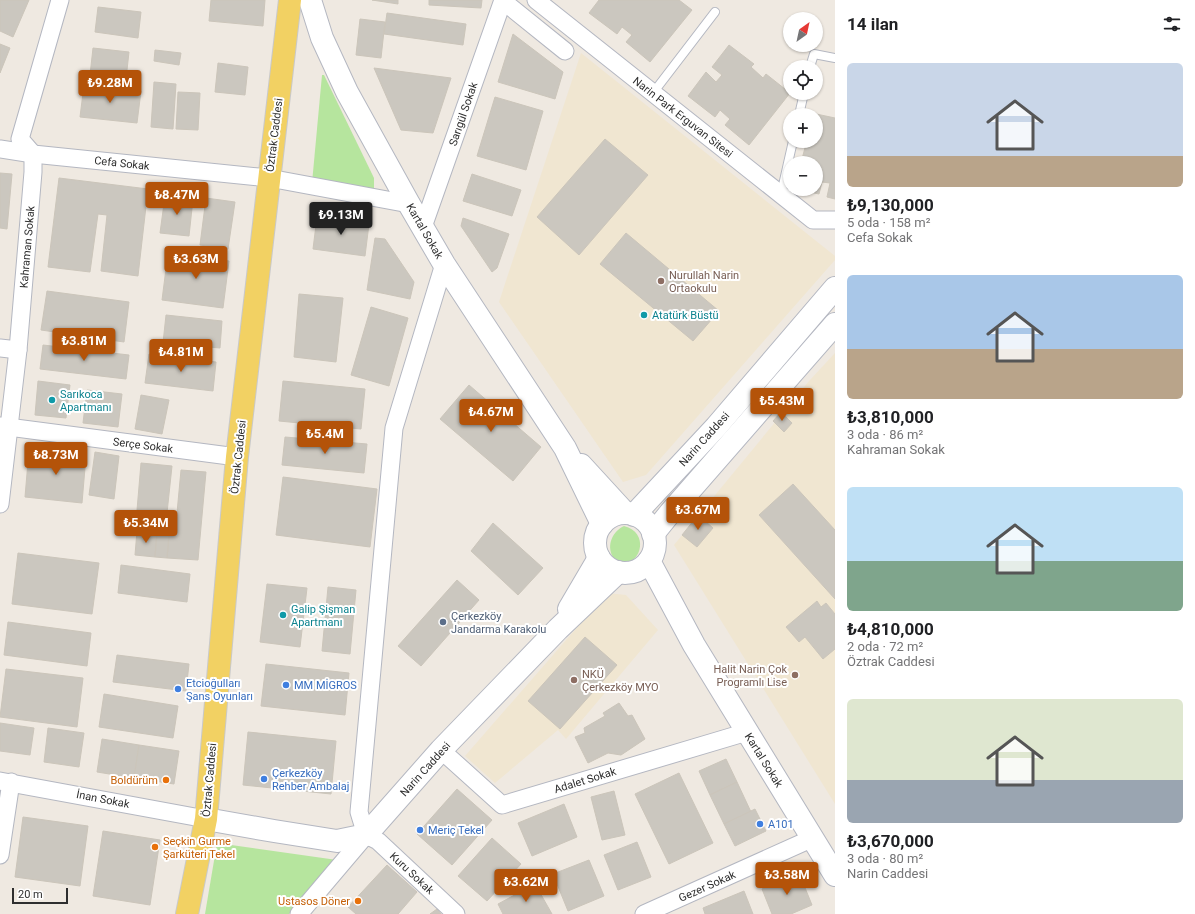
<!DOCTYPE html>
<html lang="tr">
<meta charset="utf-8">
<style>
:root{--surface:#fff;--page:#f6f6f6;--text:#202124;--muted:#757577;--accent:#b45309}
body{margin:0;font-family:Roboto,sans-serif;background:var(--page);color:var(--text);height:100vh;display:flex;flex-direction:column;font-size:15px;white-space:nowrap}
*{box-sizing:border-box;margin:0}
p{font-size:13px;color:var(--muted)}
.icon{flex:none;width:22px;height:22px;fill:none;stroke:currentColor;stroke-width:2;stroke-linecap:round;stroke-linejoin:round}
.map{position:relative;flex:1;overflow:hidden}
.side{display:flex;flex-direction:column;background:var(--surface);width:360px}
.side>*{flex:none}
.needle{width:26px;rotate:33deg}
.tools{position:absolute;left:783px;top:12px;display:grid;gap:8px}
.tools a{display:grid;place-items:center;width:40px;height:40px;border-radius:50%;background:var(--surface);box-shadow:0 1px 3px #0004;font-size:20px}
.scale{position:absolute;left:12px;bottom:10px;width:56px;box-sizing:border-box;padding-left:4px;border:2px solid #2e2e2e;border-top:0;font-size:11px;line-height:14px;white-space:nowrap;color:#2e2e2e;-webkit-text-stroke:3px #fff;paint-order:stroke}
.price{position:absolute;translate:-50% -34px;padding:0 9px;border-radius:4px;background:var(--accent);color:#fff;font-size:13px;line-height:26px;filter:drop-shadow(0 1px 2px #0008)}
.price::after{content:'';position:absolute;left:50%;top:24px;width:12px;height:9px;margin-left:-6px;background:inherit;clip-path:polygon(0 0,100% 0,50% 100%)}
.price.current{background:#222;color:#fff}
ul{padding:0;list-style:none}
li{display:grid;align-content:center;gap:8px;height:212px;padding:0 12px}
li span{display:grid;place-items:center;height:124px;border-radius:6px;color:#555}
li>.icon{margin-inline-start:auto}
span .icon{width:72px;height:72px;fill:#fffc;stroke-width:1}
li b{font-size:17px}
h2{display:flex;justify-content:space-between;align-items:center;height:48px;padding:0 12px;font-size:17px}
main{display:flex;flex:1;min-height:0}
.map>svg:first-child{display:block}
</style>
<main>
<div class="map">
<svg width="835" height="914" viewBox="0 0 835 914">
<rect width="100%" height="100%" fill="#efe9e1"/>
<g fill="#f0e6d1">
<path d="M581,53L835,256V260L646,475L623,482L499,302Z"/>
<path d="M835,353V804L674,545L809,381Z"/>
<path d="M607,593L626,595L658,630L566,739L558,730L495,783L465,756Z"/>
</g>
<g fill="#b6e59e">
<path d="M322,75H324L374,178V195L312,183Z"/>
<path d="M624,526C652,533 639,569 620,562C618,561 614,559 613,557C606,545 613,531 624,526Z"/>
<path d="M217,843L337,860L289,914H205Z"/>
</g>
<g fill="#cbc7bf" stroke="#cbc5ba">
<path d="M0,0H29L13,37L0,31Z"/>
<path d="M211,0H265L263,26L209,21Z"/>
<path d="M372,0H398V4Z"/>
<path d="M429,0H482L481,8L429,5Z"/>
<path d="M599,0H679L692,10L650,62L626,42L632,35L622,27L617,34L589,13Z"/>
<path d="M98,7L141,12L138,38L95,32Z"/>
<path d="M387,13L466,24L463,45L384,34Z"/>
<path d="M360,19L385,22L381,58L356,55Z"/>
<path d="M513,34L563,72L555,99L498,82Z"/>
<path d="M0,44L10,48L0,73Z"/>
<path d="M729,45L754,64L751,67L763,78L766,74L790,93L749,145L725,125L730,119L720,110L715,117L688,96L706,72L716,82L722,75L712,67Z"/>
<path d="M93,48L129,52L126,79L90,75Z"/>
<path d="M155,50L181,53L179,65L154,61Z"/>
<path d="M218,63L248,67L245,95L215,92Z"/>
<path d="M374,68L451,78L433,133L401,130Z"/>
<path d="M154,82L176,84L173,129L151,127Z"/>
<path d="M84,85L141,91L137,123L80,117Z"/>
<path d="M178,92L200,93L198,130L176,129Z"/>
<path d="M495,97L543,111L526,170L477,156Z"/>
<path d="M807,112L835,118V199L827,197L830,183L822,182L819,194L795,189H816V163H797L798,158L802,159L806,144L801,143V141H816V115H807Z"/>
<path d="M605,139L648,175L579,255L537,217Z"/>
<path d="M0,173L12,174L7,229L0,228Z"/>
<path d="M472,174L521,190L512,216L463,201Z"/>
<path d="M59,178L148,189L138,276L101,271L107,215L98,214L90,272L48,267Z"/>
<path d="M165,196L193,199L189,236L160,233Z"/>
<path d="M206,198L235,202L228,249L200,245Z"/>
<path d="M317,217L369,224L365,256L313,249Z"/>
<path d="M463,218L509,234L497,268L492,272L461,226Z"/>
<path d="M626,233L719,311L693,341L600,264Z"/>
<path d="M375,238L385,239L414,282L410,299L367,290Z"/>
<path d="M168,253L229,261L223,308L162,300Z"/>
<path d="M47,291L129,302L124,342L41,330Z"/>
<path d="M299,294L343,298L336,362L294,357Z"/>
<path d="M371,307L408,318L389,386L351,375Z"/>
<path d="M166,315L222,321L220,348L163,343Z"/>
<path d="M43,345L129,355L126,379L40,369Z"/>
<path d="M149,354L216,362L213,391L145,383Z"/>
<path d="M38,381L70,385L66,418L35,415Z"/>
<path d="M283,381L365,389L361,429L279,421Z"/>
<path d="M469,385L541,447L513,481L440,419Z"/>
<path d="M87,390L122,394L118,427L83,423Z"/>
<path d="M141,395L169,400L162,434L135,429Z"/>
<path d="M781,412L792,423L784,432L773,421Z"/>
<path d="M285,437L367,444L364,473L282,465Z"/>
<path d="M29,450L86,456L82,503L25,497Z"/>
<path d="M95,452L119,456L114,499L89,495Z"/>
<path d="M141,463L172,466L167,513L137,510Z"/>
<path d="M181,470L206,472L198,560L167,558L169,534H175Z"/>
<path d="M283,477L377,489L370,547L276,535Z"/>
<path d="M793,484L835,530V599L759,515Z"/>
<path d="M698,515L713,528L697,547L682,535Z"/>
<path d="M493,523L543,568L518,595L471,551Z"/>
<path d="M137,531L157,533L155,557L135,555Z"/>
<path d="M157,533L169,534L167,558L155,557Z"/>
<path d="M18,553L99,563L92,614L12,604Z"/>
<path d="M121,565L190,574L187,602L118,593Z"/>
<path d="M457,580L479,600L421,666L398,646Z"/>
<path d="M267,584L307,588L300,647L260,642Z"/>
<path d="M328,587L356,590L350,654L322,651Z"/>
<path d="M817,601L821,607L826,603L835,614V649L823,659L805,637L799,642L786,627Z"/>
<path d="M8,622L91,633L87,666L4,655Z"/>
<path d="M585,637L617,665L560,729L528,701Z"/>
<path d="M117,655L189,664L186,691L113,682Z"/>
<path d="M266,664L349,673L345,715L261,706Z"/>
<path d="M6,669L83,678L77,727L0,717Z"/>
<path d="M104,694L178,706L173,738L99,727Z"/>
<path d="M619,703L628,716L632,715L645,739L621,755L608,753L588,763L575,737L585,733L584,728L605,716L603,713Z"/>
<path d="M0,723L34,728L30,755L0,751Z"/>
<path d="M48,728L84,733L79,767L44,762Z"/>
<path d="M248,732L336,741L331,794L243,785Z"/>
<path d="M102,739L139,745L134,778L97,772Z"/>
<path d="M139,745L179,751L174,784L134,778Z"/>
<path d="M726,759L737,782L710,795L699,771Z"/>
<path d="M679,773L713,843L669,864L635,794Z"/>
<path d="M737,782L751,812L724,824L710,795Z"/>
<path d="M457,789L492,820L452,865L417,834Z"/>
<path d="M614,791L625,835L602,840L591,797Z"/>
<path d="M564,804L577,837L532,856L518,823Z"/>
<path d="M755,809L766,831L735,846L724,824Z"/>
<path d="M23,817L88,826L80,886L15,877Z"/>
<path d="M103,831L160,840L150,905L93,896Z"/>
<path d="M492,838L521,864L487,901L458,876Z"/>
<path d="M637,842L651,877L618,890L604,855Z"/>
<path d="M589,860L604,896L568,911L553,874Z"/>
<path d="M387,865L417,892L398,914H356L348,907Z"/>
<path d="M799,873L812,905L791,914H772L762,889Z"/>
<path d="M535,884L552,914H503L498,904Z"/>
<path d="M744,891L753,914H705L703,908Z"/>
<path d="M437,909L441,914H430Z"/>
</g>
<g fill="none" stroke-linecap="round" stroke-linejoin="round">
<defs>
<g id="lane">
<path d="M810,67L814,54L835,58"/>
<path d="M653,93L715,12"/>
<path d="M799,115L804,93"/>
<path d="M781,194L793,141"/>
</g>
<g id="street">
<path d="M536,0L813,220H835"/>
<path d="M503,1L565,51"/>
<path d="M0,149L33,154L269,178L409,204"/>
<path d="M423,227L503,0"/>
<path d="M0,348L18,350"/>
<path d="M0,426L237,457"/>
<path d="M0,504L18,350L33,172V154L20,139L60,0"/>
<path d="M441,750L502,805L747,732"/>
<path d="M0,781L206,819"/>
<path d="M366,835L359,812L394,428L444,264"/>
<path d="M366,835L378,841L456,914"/>
<path d="M0,855L11,782"/>
<path d="M299,914L366,835"/>
<path d="M644,914L813,838"/>
</g>
<g id="secondary">
<path d="M310,0L322,38L347,92L409,204L444,264L565,448L602,524"/>
<path d="M581,465L625,513"/>
<circle cx="625" cy="543" r="30"/>
<path d="M634,515L716,427L835,288"/>
<path d="M653,534L670,513L835,324"/>
<path d="M649,561L694,645L835,875"/>
<path d="M569,609L599,558"/>
<path d="M206,819L274,831L337,841L366,835L441,750L558,629L618,572"/>
</g>
<path id="primary" d="M187,914L206,819L237,457L290,0"/>
</defs>
<use href="#lane" stroke="#b4b7c1" stroke-width="10"/>
<use href="#street" stroke="#b4b7c1" stroke-width="19"/>
<use href="#secondary" stroke="#b4b7c1" stroke-width="24"/>
<use href="#primary" stroke="#c9c9c9" stroke-width="24"/>
<use href="#lane" stroke="#fff" stroke-width="8"/>
<use href="#street" stroke="#fff" stroke-width="17"/>
<use href="#secondary" stroke="#fff" stroke-width="22"/>
<use href="#primary" stroke="#f2d163" stroke-width="22"/>
</g>
<g fill="#8d6e63" stroke="#fff" stroke-width="1.5">
<circle cx="661" cy="281" r="4"/>
<circle cx="795" cy="675" r="4"/>
<circle cx="574" cy="680" r="4"/>
</g>
<g fill="#0f9aa8" stroke="#fff" stroke-width="1.5">
<circle cx="644" cy="315" r="4"/>
<circle cx="52" cy="400" r="4"/>
<circle cx="283" cy="615" r="4"/>
</g>
<circle fill="#5c6f8a" stroke="#fff" stroke-width="1.5" cx="443" cy="622" r="4"/>
<g fill="#3f7fe0" stroke="#fff" stroke-width="1.5">
<circle cx="286" cy="685" r="4"/>
<circle cx="178" cy="689" r="4"/>
<circle cx="264" cy="779" r="4"/>
<circle cx="760" cy="824" r="4"/>
<circle cx="420" cy="830" r="4"/>
</g>
<g fill="#e8710a" stroke="#fff" stroke-width="1.5">
<circle cx="166" cy="780" r="4"/>
<circle cx="155" cy="847" r="4"/>
<circle cx="358" cy="901" r="4"/>
</g>
<g text-anchor="middle" stroke-width="4" stroke-linejoin="round" paint-order="stroke">
<g font-size="11" fill="#2e2e2e" stroke="#fff">
<text transform="translate(463 114) rotate(-71)" y="4">Sarıgül Sokak</text>
<text transform="translate(683 117) rotate(38)" y="4">Narin Park Erguvan Sitesi</text>
<text transform="translate(274 135) rotate(-83)" y="4">Öztrak Caddesi</text>
<text transform="translate(122 163) rotate(6)" y="4">Cefa Sokak</text>
<text transform="translate(425 231) rotate(60)" y="4">Kartal Sokak</text>
<text transform="translate(27 247) rotate(-85)" y="4">Kahraman Sokak</text>
<text transform="translate(704 439) rotate(-48)" y="4">Narin Caddesi</text>
<text transform="translate(143 445) rotate(7)" y="4">Serçe Sokak</text>
<text transform="translate(238 457) rotate(-84)" y="4">Öztrak Caddesi</text>
<text transform="translate(764 760) rotate(58)" y="4">Kartal Sokak</text>
<text transform="translate(425 769) rotate(-48)" y="4">Narin Caddesi</text>
<text transform="translate(209 780) rotate(-85)" y="4">Öztrak Caddesi</text>
<text transform="translate(585 780) rotate(-17)" y="4">Adalet Sokak</text>
<text transform="translate(103 799) rotate(11)" y="4">İnan Sokak</text>
<text transform="translate(412 873) rotate(43)" y="4">Kuru Sokak</text>
<text transform="translate(707 886) rotate(-24)" y="4">Gezer Sokak</text>
</g>
<g font-size="11" fill="#785e54" stroke="#fff" text-anchor="start">
<text x="669" y="279">Nurullah Narin<tspan x="669" dy="13">Ortaokulu</tspan></text>
<text x="787" y="673" text-anchor="end">Halit Narin Çok<tspan x="787" dy="13">Programlı Lise</tspan></text>
<text x="582" y="678">NKÜ<tspan x="582" dy="13">Çerkezköy MYO</tspan></text>
</g>
<g font-size="11" fill="#0d838f" stroke="#fff" text-anchor="start">
<text x="652" y="319">Atatürk Büstü</text>
<text x="60" y="398">Sarıkoca<tspan x="60" dy="13">Apartmanı</tspan></text>
<text x="291" y="613">Galip Şişman<tspan x="291" dy="13">Apartmanı</tspan></text>
</g>
<g font-size="11" fill="#4e5e75" stroke="#fff" text-anchor="start">
<text x="451" y="620">Çerkezköy<tspan x="451" dy="13">Jandarma Karakolu</tspan></text>
</g>
<g font-size="11" fill="#366cbe" stroke="#fff" text-anchor="start">
<text x="186" y="687">Etcioğulları<tspan x="186" dy="13">Şans Oyunları</tspan></text>
<text x="294" y="689">MM MİGROS</text>
<text x="272" y="777">Çerkezköy<tspan x="272" dy="13">Rehber Ambalaj</tspan></text>
<text x="768" y="828">A101</text>
<text x="428" y="834">Meriç Tekel</text>
</g>
<g font-size="11" fill="#c56008" stroke="#fff" text-anchor="end">
<text x="158" y="784">Boldürüm</text>
<text x="163" y="845" text-anchor="start">Seçkin Gurme<tspan x="163" dy="13">Şarküteri Tekel</tspan></text>
<text x="350" y="905">Ustasos Döner</text>
</g>
</g>
</svg>
<div class="tools">
<a><svg class="needle" viewBox="-14 -14 28 28"><path d="M0-13l5 13h-10z" fill="#e53935"/><path d="M0 13l5-13h-10z" fill="#757577"/></svg></a>
<a><svg class="icon" aria-label="locate" viewBox="0 0 24 24"><circle cx="12" cy="12" r="6"/><path d="M12 2v4M12 18v4M2 12h4M18 12h4"/></svg></a>
<a>+</a>
<a>−</a>
</div>
<div class="scale">20 m</div>
<b class="price" style="left:110px;top:104px">₺9.28M</b>
<b class="price" style="left:177px;top:216px">₺8.47M</b>
<b class="price current" style="left:341px;top:236px">₺9.13M</b>
<b class="price" style="left:196px;top:280px">₺3.63M</b>
<b class="price" style="left:84px;top:362px">₺3.81M</b>
<b class="price" style="left:181px;top:373px">₺4.81M</b>
<b class="price" style="left:782px;top:422px">₺5.43M</b>
<b class="price" style="left:491px;top:433px">₺4.67M</b>
<b class="price" style="left:325px;top:455px">₺5.4M</b>
<b class="price" style="left:56px;top:476px">₺8.73M</b>
<b class="price" style="left:698px;top:531px">₺3.67M</b>
<b class="price" style="left:146px;top:544px">₺5.34M</b>
<b class="price" style="left:787px;top:896px">₺3.58M</b>
<b class="price" style="left:526px;top:903px">₺3.62M</b>
</div>
<section class="side">
<h2>14 ilan<svg class="icon" aria-label="filters" viewBox="0 0 24 24"><path d="M4 7h16M4 17h16"/><circle cx="9" cy="7" r="2"/><circle cx="15" cy="17" r="2"/></svg></h2>
<ul>
<li><span style="background:linear-gradient(#c9d6e8 75%,#b9a48a 0)"><svg class="icon" aria-label="home" viewBox="0 0 24 24"><path d="M3 11l9-7 9 7M6 9v11h12V9"/></svg></span><div><b>₺9,130,000</b><p>5 oda · 158 m²</p><p>Cefa Sokak</p></div></li>
<li><span style="background:linear-gradient(#a9c7e8 60%,#b9a48a 0)"><svg class="icon" aria-label="home" viewBox="0 0 24 24"><path d="M3 11l9-7 9 7M6 9v11h12V9"/></svg></span><div><b>₺3,810,000</b><p>3 oda · 86 m²</p><p>Kahraman Sokak</p></div></li>
<li><span style="background:linear-gradient(#bfe0f5 60%,#7fa58c 0)"><svg class="icon" aria-label="home" viewBox="0 0 24 24"><path d="M3 11l9-7 9 7M6 9v11h12V9"/></svg></span><div><b>₺4,810,000</b><p>2 oda · 72 m²</p><p>Öztrak Caddesi</p></div></li>
<li><span style="background:linear-gradient(#dfe7d0 65%,#9aa5b1 0)"><svg class="icon" aria-label="home" viewBox="0 0 24 24"><path d="M3 11l9-7 9 7M6 9v11h12V9"/></svg></span><div><b>₺3,670,000</b><p>3 oda · 80 m²</p><p>Narin Caddesi</p></div></li>
</ul>
</section>
</main>
